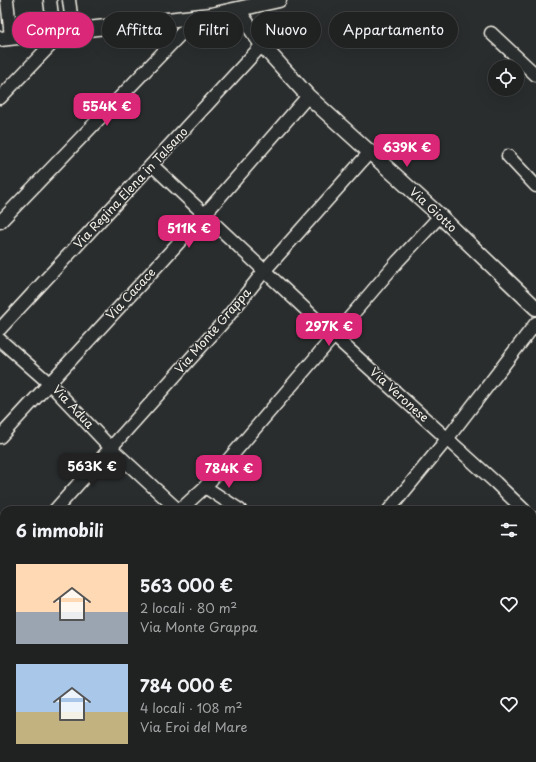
<!DOCTYPE html>
<html lang="it">
<meta charset="utf-8">
<style>
:root{--surface:#202222;--page:#282a2a;--text:#f1f3f6;--muted:#a2a4a5;--line:#3d3f40;--accent:#db2777}
body{margin:0;font-family:"Playpen Sans",sans-serif;background:var(--page);color:var(--text);height:100vh;display:flex;flex-direction:column;font-size:15px;white-space:nowrap}
*{box-sizing:border-box;margin:0}
p{font-size:13px;color:var(--muted)}
.icon{flex:none;width:22px;height:22px;fill:none;stroke:currentColor;stroke-width:2;stroke-linecap:round;stroke-linejoin:round}
.map{position:relative;flex:1;overflow:hidden}
.panel{position:absolute;left:0px;top:506px;width:536px;height:256px;display:flex;flex-direction:column;background:var(--surface);border-radius:12px 12px 0 0;box-shadow:0 4px 16px #0002,0 0 0 1px var(--line)}
.panel>*{flex:none}
.guide{position:absolute;left:12px;top:12px;width:512px;height:36px;display:flex;gap:8px}
.controls{position:absolute;left:488px;top:60px;display:grid;gap:8px}
.controls a{display:grid;place-items:center;width:36px;height:36px;border-radius:50%;background:var(--surface);box-shadow:0 4px 16px #0002,0 0 0 1px var(--line);font-size:20px}
.price{position:absolute;translate:-50% -34px;padding:0 9px;border-radius:8px;background:var(--accent);color:#fff;font-size:13px;line-height:26px;filter:drop-shadow(0 1px 2px #0008)}
.price::after{content:'';position:absolute;left:50%;top:24px;width:12px;height:9px;margin-left:-6px;background:inherit;clip-path:polygon(0 0,100% 0,50% 100%)}
.price.active{background:#222;color:#fff}
ul{padding:0;list-style:none}
li{display:flex;align-items:center;gap:12px;height:100px;padding:0 16px}
li span{display:grid;place-items:center;flex:none;width:112px;height:80px;border-radius:0px;color:#555}
li>.icon{margin-inline-start:auto}
span .icon{width:48px;height:48px;fill:#fffc;stroke-width:1}
li b{font-size:17px}
h2{display:flex;justify-content:space-between;align-items:center;height:48px;padding:0 16px;font-size:17px}
.chip{padding:0 14px;border-radius:18px;background:var(--surface);box-shadow:0 4px 16px #0002,0 0 0 1px var(--line);font-size:14px;line-height:36px}
.chip.active{background:var(--accent);color:#fff}
.map>svg:first-child{display:block}
</style>
<div class="map">
<svg width="536" height="762" viewBox="0 0 536 762">
<rect width="100%" height="100%" fill="#2a2d2e"/>
<filter id="ink" filterUnits="userSpaceOnUse"><feTurbulence type="fractalNoise" baseFrequency=".025" numOctaves="2"/><feDisplacementMap in="SourceGraphic" scale="8" xChannelSelector="R" yChannelSelector="G"/><feConvolveMatrix kernelMatrix="1 2 1 2 8 2 1 2 1" color-interpolation-filters="sRGB"/></filter>
<g filter="url(#ink)">
<g fill="none" stroke-linecap="round" stroke-linejoin="round">
<defs>
<g id="minor">
<path d="M7,0L11,37"/>
<path d="M50,0L54,32"/>
<path d="M69,0L73,30"/>
<path d="M491,33L536,75"/>
<path d="M0,98L64,31"/>
<path d="M508,156L536,186"/>
<path d="M152,165L335,337L496,483L524,510"/>
<path d="M0,222L198,16"/>
<path d="M0,329L262,45"/>
<path d="M0,340L49,383L111,448L178,510"/>
<path d="M0,437L205,214L308,96"/>
<path d="M205,487L240,510"/>
<path d="M55,510L226,319L265,270L370,152"/>
<path d="M180,510L205,487L398,261L440,216"/>
<path d="M389,510L447,439L536,323"/>
<path d="M532,518L536,522"/>
<path d="M0,571L4,566"/>
<path d="M532,657L536,652"/>
<path d="M532,705L536,708"/>
<path d="M0,715L4,711"/>
<path d="M360,758L366,762"/>
<path d="M183,762L186,758"/>
<path d="M453,762L456,758"/>
</g>
<g id="tertiary">
<path d="M238,10L262,45L308,96L440,216L536,308"/>
<path d="M0,39L211,15L279,0"/>
<path d="M0,681L4,684"/>
<path d="M532,755L536,739"/>
<path d="M107,758L112,762"/>
</g>
</defs>
<use href="#minor" stroke="#f4f1e8" stroke-width="15"/>
<use href="#tertiary" stroke="#f4f1e8" stroke-width="17"/>
<use href="#minor" stroke="#2a2d2e" stroke-width="12"/>
<use href="#tertiary" stroke="#2a2d2e" stroke-width="14"/>
</g>
</g>
<g text-anchor="middle" stroke-width="3" stroke-linejoin="round" paint-order="stroke">
<g font-size="12" fill="#f4f1e8" stroke="#2a2d2e">
<text transform="translate(131 188) rotate(-47)" y="4">Via Regina Elena in Talsano</text>
<text transform="translate(433 210) rotate(43)" y="4">Via Giotto</text>
<text transform="translate(131 294) rotate(-47)" y="4">Via Cacace</text>
<text transform="translate(213 331) rotate(-49)" y="4">Via Monte Grappa</text>
<text transform="translate(399 395) rotate(42)" y="4">Via Veronese</text>
<text transform="translate(73 407) rotate(47)" y="4">Via Adua</text>
</g>
</g>
</svg>
<div class="controls">
<a><svg class="icon" aria-label="locate" viewBox="0 0 24 24"><circle cx="12" cy="12" r="6"/><path d="M12 2v4M12 18v4M2 12h4M18 12h4"/></svg></a>
</div>
<b class="price" style="left:107px;top:127px">554K €</b>
<b class="price" style="left:407px;top:168px">639K €</b>
<b class="price" style="left:189px;top:249px">511K €</b>
<b class="price" style="left:329px;top:347px">297K €</b>
<b class="price active" style="left:92px;top:487px">563K €</b>
<b class="price" style="left:229px;top:489px">784K €</b>
<div class="guide">
<a class="chip active">Compra</a>
<a class="chip">Affitta</a>
<a class="chip">Filtri</a>
<a class="chip">Nuovo</a>
<a class="chip">Appartamento</a>
</div>
<section class="panel">
<h2>6 immobili<svg class="icon" aria-label="filters" viewBox="0 0 24 24"><path d="M4 7h16M4 17h16"/><circle cx="9" cy="7" r="2"/><circle cx="15" cy="17" r="2"/></svg></h2>
<ul>
<li><span style="background:linear-gradient(#ffd9b3 60%,#9aa5b1 0)"><svg class="icon" aria-label="home" viewBox="0 0 24 24"><path d="M3 11l9-7 9 7M6 9v11h12V9"/></svg></span><div><b>563 000 €</b><p>2 locali · 80 m²</p><p>Via Monte Grappa</p></div><svg class="icon" aria-label="heart" viewBox="0 0 24 24"><path d="M12 20l-8-8c-3-5 5-10 8-4 3-6 11-1 8 4z"/></svg></li>
<li><span style="background:linear-gradient(#a9c7e8 60%,#c2b280 0)"><svg class="icon" aria-label="home" viewBox="0 0 24 24"><path d="M3 11l9-7 9 7M6 9v11h12V9"/></svg></span><div><b>784 000 €</b><p>4 locali · 108 m²</p><p>Via Eroi del Mare</p></div><svg class="icon" aria-label="heart" viewBox="0 0 24 24"><path d="M12 20l-8-8c-3-5 5-10 8-4 3-6 11-1 8 4z"/></svg></li>
</ul>
</section>
</div>
